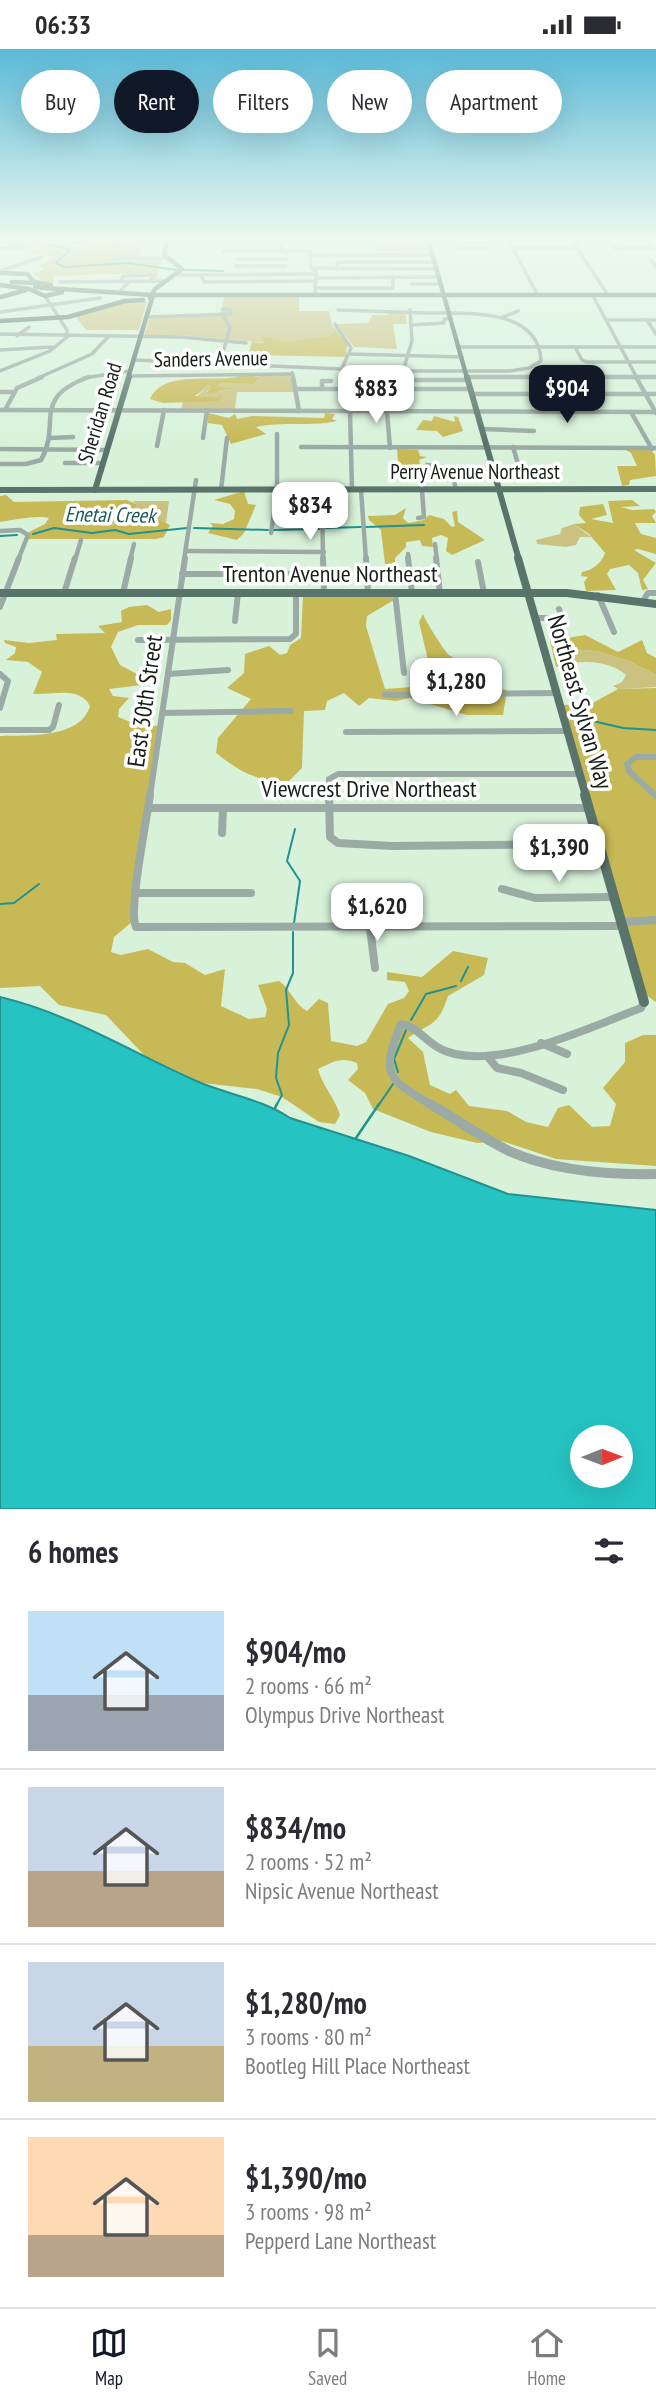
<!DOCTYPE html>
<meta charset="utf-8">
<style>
:root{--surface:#fff;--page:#f2f2f3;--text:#2b2b33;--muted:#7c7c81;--line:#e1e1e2;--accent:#111827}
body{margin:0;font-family:"PT Sans Narrow",sans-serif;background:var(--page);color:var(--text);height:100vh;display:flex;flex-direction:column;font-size:26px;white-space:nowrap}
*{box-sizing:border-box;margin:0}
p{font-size:23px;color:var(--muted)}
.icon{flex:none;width:38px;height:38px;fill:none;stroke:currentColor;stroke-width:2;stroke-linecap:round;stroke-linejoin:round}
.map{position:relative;height:1460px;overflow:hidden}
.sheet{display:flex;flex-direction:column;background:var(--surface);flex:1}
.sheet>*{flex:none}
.top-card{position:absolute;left:21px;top:21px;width:614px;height:63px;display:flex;gap:14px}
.needle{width:46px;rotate:89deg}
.controls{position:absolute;left:570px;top:1376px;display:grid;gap:14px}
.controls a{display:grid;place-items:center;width:63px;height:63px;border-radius:50%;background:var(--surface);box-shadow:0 7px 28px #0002;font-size:35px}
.price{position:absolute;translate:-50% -60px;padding:0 16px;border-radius:14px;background:#fff;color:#222;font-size:23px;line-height:46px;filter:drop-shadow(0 2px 4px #0008)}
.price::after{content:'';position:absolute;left:50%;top:42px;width:21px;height:16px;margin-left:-10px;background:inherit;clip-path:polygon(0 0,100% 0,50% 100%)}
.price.active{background:var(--accent);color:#fff}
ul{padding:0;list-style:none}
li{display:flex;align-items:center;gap:21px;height:175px;padding:0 28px}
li+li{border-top:2px solid var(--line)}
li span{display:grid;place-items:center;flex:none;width:196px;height:140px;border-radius:0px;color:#555}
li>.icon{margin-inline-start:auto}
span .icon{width:84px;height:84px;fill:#fffc;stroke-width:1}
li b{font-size:30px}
h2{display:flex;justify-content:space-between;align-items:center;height:84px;padding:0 28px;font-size:30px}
.pill{padding:0 24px;border-radius:32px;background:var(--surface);box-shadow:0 7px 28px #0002;font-size:24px;line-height:63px}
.pill.active{background:var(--accent);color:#fff}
.status{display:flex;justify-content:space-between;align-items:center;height:49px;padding:0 35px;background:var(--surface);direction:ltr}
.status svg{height:19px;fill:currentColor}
.tabs{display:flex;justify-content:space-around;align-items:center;height:98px;border-top:2px solid var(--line);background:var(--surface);font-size:19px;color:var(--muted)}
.tabs a{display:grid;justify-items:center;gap:4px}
.tabs .active{color:var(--accent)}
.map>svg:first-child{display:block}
</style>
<div class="status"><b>06:33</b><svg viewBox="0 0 49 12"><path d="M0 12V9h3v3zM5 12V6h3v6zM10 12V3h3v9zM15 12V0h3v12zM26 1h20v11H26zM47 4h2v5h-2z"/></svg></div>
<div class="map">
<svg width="656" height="1460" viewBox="0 0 656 1460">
<rect width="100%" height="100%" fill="#d8f2da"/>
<g fill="#cbc282">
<path d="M103,190L144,191L139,207L163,209L156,231H151L153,226L145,224L59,227L52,228L55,232C43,237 41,229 33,224L45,220L39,217L55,208L34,205L31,201L40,193L83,198Z"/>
<path d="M374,190L428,191L432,203L376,202Z"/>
<path d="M299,246V262H329L332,276L341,286L299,293V297L182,286L144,287L150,267H220L224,248Z"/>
<path d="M147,252L139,281H86L76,268L122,254Z"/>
<path d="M389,263H405L407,275H393L397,300L354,298L337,275L368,274L372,266H388Z"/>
<path d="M255,326H290L294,343H237L235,360H181L183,352H218L216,349H195L209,336L213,338L206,343L239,339L218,338V334L254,335L260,328Z"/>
<path d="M133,452H169L166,474L152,468L110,476L113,468L136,455Z"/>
<path d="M574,475L591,488H580L576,496L566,498L537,495L536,491L560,485L562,479Z"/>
<path d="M566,600L597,602L629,612L656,626V638L618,640L613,637L622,633L626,626C612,613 584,610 565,616Z"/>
</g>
<g fill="#c7b956">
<path d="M335,283L347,292L346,308L248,306L252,293L264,294L261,287L287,293L329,287Z"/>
<path d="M243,326L260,328L254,335L218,334V338L240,339L221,341L213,345L206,344L212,338L209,336L195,347L216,349L223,346L218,352L163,354L150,350C164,318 222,336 243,326Z"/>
<path d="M208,364L229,369L235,365L237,370L252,367L324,369L325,364L346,366L335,365L332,370L337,372C311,378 282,372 256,378L266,385L231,395L222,376L208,374Z"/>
<path d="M434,367L455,373L454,367L458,368L463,382L443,388L437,382L416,381L423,371L432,372Z"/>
<path d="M397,400L418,401L420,407L427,408L419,411L424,429L433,431H422L418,426L399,425Z"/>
<path d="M624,400L651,401L655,406L656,427L630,431L629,436L622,437L617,417H637L631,404Z"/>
<path d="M244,442L248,455L256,456L244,484L237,491L208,484L213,477L210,474L223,475L234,470L235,462L230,455L214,451Z"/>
<path d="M6,446L14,453L127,451L136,455L135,459L113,468L111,476L153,468L170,476L164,488L156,490H28L29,483L45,475L49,469C38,466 12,471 0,473V447Z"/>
<path d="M632,451L640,457L621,458L632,461L654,460L656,463L652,467L656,474H635L641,485L656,489V505L638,500L634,501L656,514L643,531L648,540L642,541L638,524L629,516L610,520L607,525L616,541L586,542L584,533L588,528L581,527L582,523C591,522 602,514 605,504L589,485L574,475L586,474L579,466L580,458L603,455L607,466L591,470L613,474L608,452Z"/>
<path d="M406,459L403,469L408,474L424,471L429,466L444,470L452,478L455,477L452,463L457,462L458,473L485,491L452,506L446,502L448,489L441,486L432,489L433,498L422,497L420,491L406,493V498L395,509V514L401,517L385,515L381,481L369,471L368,467L395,466Z"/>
<path d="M390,546L394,551L367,567L366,577L385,640L424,637L428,611L419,573L423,565C425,571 444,602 449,606C468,620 470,611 486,637L507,641L503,666H467L410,649L396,652L369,649L359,657L344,644L327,652L325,661L304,662L302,719L289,732C255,732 242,724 216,704L218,689L251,650L227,639L244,624L245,605L269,597L280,606L287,604L290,596L301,589L303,547Z"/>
<path d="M147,556L159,563L171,560V571L167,576H138L118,583L111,598L120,616L139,626L142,636L109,640L113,647L129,649L119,660L118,668L138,676L162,677L133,872L114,888L111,903L121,906L148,900L173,913L185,914L205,926L225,920L221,957L249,970L265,968L267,960L258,936L279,932C291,940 294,955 307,962L319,950L328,954L331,992L357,997L366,993L388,955L404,949L409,942L405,933L387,931V923L422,928L453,902L488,909L484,926L448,947C438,978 431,973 408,989L423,1003L430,1036L450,1045L456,1041L469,1057L507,1062L526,1073L548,1078L558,1059L569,1056L592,1078L610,1077L616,1055L603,1039L625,1013V994L643,986H656V1117L556,1110L502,1092L477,1094L431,1083L373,1060L365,1044L348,1031L358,1020L357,1014C342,1007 332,1013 318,1020C323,1038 335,1049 340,1066L335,1075L319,1073L282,1048L257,1040L202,1034L144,1006L106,966L59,956L40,937L0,939V687C28,686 80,690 90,657C80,637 52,646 33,645L42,623L28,613L6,611L15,604L16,598L5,594L4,591L29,594L57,591L56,585L105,584L98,577L122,573L121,562L129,558Z"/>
<path d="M585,586L618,603L642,591L647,604L656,609V626L629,612L597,602L566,600L565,616L556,618L550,592Z"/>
<path d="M656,639V953L647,947L560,656L591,655L618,640Z"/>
</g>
<path fill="#25c4c3" stroke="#20928f" stroke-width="2" fill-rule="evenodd" d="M0,948C72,965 134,1005 201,1034C231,1046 263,1051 290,1069L409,1107L508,1145L656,1161V1460H0ZM583,1388H621V1426H583Z"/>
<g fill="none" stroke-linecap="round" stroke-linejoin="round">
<g stroke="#20928f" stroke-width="2">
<path d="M49,195L70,201L56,214L64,218L128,214L176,221"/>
<path d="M185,221L223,222"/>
<path d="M366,478L424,476"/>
<path d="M194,479L268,481"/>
<path d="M326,479L361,478"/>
<path d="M273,481L319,480"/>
<path d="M33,485L54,479L92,484L115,481L129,485L187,479"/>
<path d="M0,487L17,486"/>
<path d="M580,669L623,679L656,681"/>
<path d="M0,855L14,854L39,835"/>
<path d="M294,874L300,832L287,812L295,780"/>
<path d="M461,932L468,918"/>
<path d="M411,971L426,945L456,937"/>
<path d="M398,1023L394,1010L406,981"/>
<path d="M276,1057L282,1046L276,1029L278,1004L289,976L286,941L293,924V883"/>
<path d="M378,1057L393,1035"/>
</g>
<g stroke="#20928f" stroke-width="2.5">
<path d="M275,1059L277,1055"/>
<path d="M356,1089L379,1055"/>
</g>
<g stroke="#9baaa4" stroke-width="3.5">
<path d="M69,190V193L83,194L89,190"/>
<path d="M271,190L304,193"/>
<path d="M283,190L282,201L286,204"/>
<path d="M457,190L459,199H485"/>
<path d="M508,190L537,245"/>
<path d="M571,190L608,246"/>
<path d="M607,190L616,200L653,199L646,190"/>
<path d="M623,190L656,192"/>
<path d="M167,192L249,190"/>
<path d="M0,193L13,190"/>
<path d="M457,193H483"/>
<path d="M10,196L30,191"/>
<path d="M0,199H18L39,193"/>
<path d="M112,199L124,190"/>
<path d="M515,199H577"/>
<path d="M223,202H310L311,218L316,223L315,245"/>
<path d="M310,206H433"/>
<path d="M114,209H166"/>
<path d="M238,210H286"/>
<path d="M651,211L656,218"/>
<path d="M236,217H286"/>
<path d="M313,219L437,220"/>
<path d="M337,220V214L343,213H435"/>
<path d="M0,222L42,208"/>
<path d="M177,226L317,225"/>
<path d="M201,226L204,233L316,232"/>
<path d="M316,229L440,228"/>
<path d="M121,231L124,227L153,226L151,231"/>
<path d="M60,233L167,232"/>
<path d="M412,235H442"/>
<path d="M316,239H393V228"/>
<path d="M121,241L130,232"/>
<path d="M592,245L637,329"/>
<path d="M45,247L67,281V288"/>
<path d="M0,263L100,249"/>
<path d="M146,268L231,265L230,261L223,260"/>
<path d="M224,268L230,278L224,300"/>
<path d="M503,268L518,262"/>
<path d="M606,271H656"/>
<path d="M647,271L656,285"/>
<path d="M335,275L351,299L342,319"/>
<path d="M411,276L444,274V270L451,269"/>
<path d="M0,285L181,288L246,294"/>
<path d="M17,287L29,278"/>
<path d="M460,298H656"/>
<path d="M575,298L582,311L587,313H656"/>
<path d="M0,301L52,298"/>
<path d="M349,305L462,308"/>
<path d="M134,311L388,322H510L529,319L541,312C539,257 463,265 425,264C396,263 367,262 338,261"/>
<path d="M0,322L50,302L67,288"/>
<path d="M292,324L293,329"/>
<path d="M129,327L293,325"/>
<path d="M468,328H656"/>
<path d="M38,329L92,305L108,288"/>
<path d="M84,329L130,322"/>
<path d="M401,329L412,292L410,261"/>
</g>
<g stroke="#9baaa4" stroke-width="4.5">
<path d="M293,328L299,362"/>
<path d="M468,328H656"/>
<path d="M636,328L656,364"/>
<path d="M401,331H469"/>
<path d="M393,337L400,333L402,328"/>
<path d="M297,340H471"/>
<path d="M322,340V332H331"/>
<path d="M0,343H14"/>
<path d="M473,345H656"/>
<path d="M0,361L656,363"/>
<path d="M5,361L17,339L42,328"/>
<path d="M350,363L352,441"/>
<path d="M387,363L390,399"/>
<path d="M631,363L652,400"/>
<path d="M483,380L534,382"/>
<path d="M50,389L73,388"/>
<path d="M203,389L207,361"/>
<path d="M157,397L164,361"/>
<path d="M301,398L656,399"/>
<path d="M513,398L519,418"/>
<path d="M0,400L107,401"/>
<path d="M65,414H103"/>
<path d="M0,415H26L41,411C62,375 30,349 89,328"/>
<path d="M427,416L451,419L456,441"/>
<path d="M221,441L227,389"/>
<path d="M322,441L323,511"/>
<path d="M361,441L366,511"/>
<path d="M418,469L424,468L422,441"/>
<path d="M0,482L20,481L28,486L18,511"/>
<path d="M271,484L277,443V385"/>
<path d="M435,495L437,511"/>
<path d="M187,502L324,503"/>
<path d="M408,505L409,511"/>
<path d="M75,511L81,491"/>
<path d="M130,511L134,495"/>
<path d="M184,511L196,431"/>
</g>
<g stroke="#9baaa4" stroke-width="6">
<path d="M323,509L324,544"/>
<path d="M366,509L368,544"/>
<path d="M408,509L412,544"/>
<path d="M436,509L440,544"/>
<path d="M478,513L484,544"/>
<path d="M182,525H292"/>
<path d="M64,544L75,509"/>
<path d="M123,544L131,509"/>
<path d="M395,544L404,624"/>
<path d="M598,546L614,583"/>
<path d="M643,552L648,544H656"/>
<path d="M0,558L19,509"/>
<path d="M535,569H563L559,560"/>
<path d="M235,572L238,544"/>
<path d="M138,591L290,590L296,585V544"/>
<path d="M0,625L8,632L0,659"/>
<path d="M168,625L228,621"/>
<path d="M385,646L556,644"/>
<path d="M163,664L291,662"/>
<path d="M0,681H49L53,678L59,656"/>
<path d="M346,683L567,682"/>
<path d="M656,708H636L627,715L629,722L656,747"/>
<path d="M150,747L185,509"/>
<path d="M329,747V730L338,725H579"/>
</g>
<g stroke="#9baaa4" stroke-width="8">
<path d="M150,746C147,769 128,862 136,878L621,877"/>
<path d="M329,746L330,788L338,794L392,797L598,795"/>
<path d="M150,759H588"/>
<path d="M222,784L223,760"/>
<path d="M502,840L535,849L613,848"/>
<path d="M136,844H251"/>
<path d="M620,873L656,871"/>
<path d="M370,879L375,919"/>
<path d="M541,994L567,1005"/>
<path d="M487,1007L497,1019L521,1024L563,1041"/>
<path d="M433,1057C387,1029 380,1027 401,975C420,977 427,999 455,1005C509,1017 591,978 641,959L644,953"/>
</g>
<path stroke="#9baaa4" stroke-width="10" d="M430,1055C456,1070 482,1089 509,1102C554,1122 607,1126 656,1125"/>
<g stroke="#59756b" stroke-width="4.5">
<path d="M428,190L467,329"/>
<path d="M0,224L27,225L38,237"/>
<path d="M12,233L36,234"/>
<path d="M35,233L51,236"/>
<path d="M0,236L29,240L45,247L62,243"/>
<path d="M46,239L153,246H656"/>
<path d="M1,248L26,241"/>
<path d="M150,249L155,240L182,220L164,206L167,190"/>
<path d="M0,272L68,268L125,252L143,251"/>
<path d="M128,329L153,246"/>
</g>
<g stroke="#59756b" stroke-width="6">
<path d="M467,328L519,511"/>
<path d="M0,441L656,440"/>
<path d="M95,441L129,328"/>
</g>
<g stroke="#59756b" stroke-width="8">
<path d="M518,509L586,747"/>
<path d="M0,544H567L656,555"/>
</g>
<path stroke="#59756b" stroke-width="10" d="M585,746L644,953"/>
<path stroke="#59756b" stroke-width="4.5" d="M35,238L46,239"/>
</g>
<linearGradient id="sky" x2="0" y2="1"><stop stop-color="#5abad9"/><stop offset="0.48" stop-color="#edf9ee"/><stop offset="1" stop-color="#edf9ee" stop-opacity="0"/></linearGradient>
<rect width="656" height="394" fill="url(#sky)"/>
<g text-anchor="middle" stroke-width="7" stroke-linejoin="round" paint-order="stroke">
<g font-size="21" fill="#161f17" stroke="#fff">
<text transform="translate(211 310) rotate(-1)" y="7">Sanders Avenue</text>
<text transform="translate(100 364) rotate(-73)" y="7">Sheridan Road</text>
<text x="475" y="430">Perry Avenue Northeast</text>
</g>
<g font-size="21" font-style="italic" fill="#1b5757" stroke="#fff">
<text transform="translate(110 466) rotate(1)" y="7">Enetai Creek</text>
</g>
<g font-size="24" fill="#161f17" stroke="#fff">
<text x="330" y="533">Trenton Avenue Northeast</text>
<text transform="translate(145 652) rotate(-82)" y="8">East 30th Street</text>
<text transform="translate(580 653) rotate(74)" y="8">Northeast Sylvan Way</text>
<text x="369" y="748">Viewcrest Drive Northeast</text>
</g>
</g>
</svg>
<div class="controls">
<a><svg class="needle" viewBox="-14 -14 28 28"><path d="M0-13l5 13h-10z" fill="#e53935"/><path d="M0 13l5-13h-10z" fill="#7c7c81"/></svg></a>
</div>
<b class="price" style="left:376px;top:376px">$883</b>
<b class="price active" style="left:567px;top:376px">$904</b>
<b class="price" style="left:310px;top:493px">$834</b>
<b class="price" style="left:456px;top:669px">$1,280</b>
<b class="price" style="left:559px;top:835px">$1,390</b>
<b class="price" style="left:377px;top:894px">$1,620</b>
<div class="top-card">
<a class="pill">Buy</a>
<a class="pill active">Rent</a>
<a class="pill">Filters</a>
<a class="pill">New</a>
<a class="pill">Apartment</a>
</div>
</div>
<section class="sheet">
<h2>6 homes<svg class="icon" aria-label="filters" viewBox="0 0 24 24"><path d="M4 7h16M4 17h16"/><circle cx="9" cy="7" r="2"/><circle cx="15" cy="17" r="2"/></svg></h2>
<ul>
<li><span style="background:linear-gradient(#bfe0f5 60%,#9aa5b1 0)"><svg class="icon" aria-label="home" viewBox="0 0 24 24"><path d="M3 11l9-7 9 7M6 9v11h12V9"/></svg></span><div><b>$904/mo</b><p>2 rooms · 66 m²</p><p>Olympus Drive Northeast</p></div></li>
<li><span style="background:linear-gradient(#c9d6e8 60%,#b9a48a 0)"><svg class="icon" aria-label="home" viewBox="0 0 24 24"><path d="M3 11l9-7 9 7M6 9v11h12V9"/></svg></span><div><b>$834/mo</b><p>2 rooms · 52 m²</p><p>Nipsic Avenue Northeast</p></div></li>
<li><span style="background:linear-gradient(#c9d6e8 60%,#c2b280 0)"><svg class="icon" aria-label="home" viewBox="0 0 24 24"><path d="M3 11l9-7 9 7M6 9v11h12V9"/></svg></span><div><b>$1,280/mo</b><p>3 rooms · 80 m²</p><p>Bootleg Hill Place Northeast</p></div></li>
<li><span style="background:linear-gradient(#ffd9b3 70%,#b9a48a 0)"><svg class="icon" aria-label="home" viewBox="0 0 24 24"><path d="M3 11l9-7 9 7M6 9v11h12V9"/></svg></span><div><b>$1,390/mo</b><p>3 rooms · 98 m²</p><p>Pepperd Lane Northeast</p></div></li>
</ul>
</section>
<nav class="tabs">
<a class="active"><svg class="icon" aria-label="map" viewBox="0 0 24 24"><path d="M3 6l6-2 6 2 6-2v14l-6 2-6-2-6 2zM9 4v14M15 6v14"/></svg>Map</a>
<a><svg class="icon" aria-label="saved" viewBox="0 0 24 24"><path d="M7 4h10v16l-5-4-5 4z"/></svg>Saved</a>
<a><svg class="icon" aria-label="home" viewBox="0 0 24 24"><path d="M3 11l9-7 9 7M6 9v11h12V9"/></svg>Home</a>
</nav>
